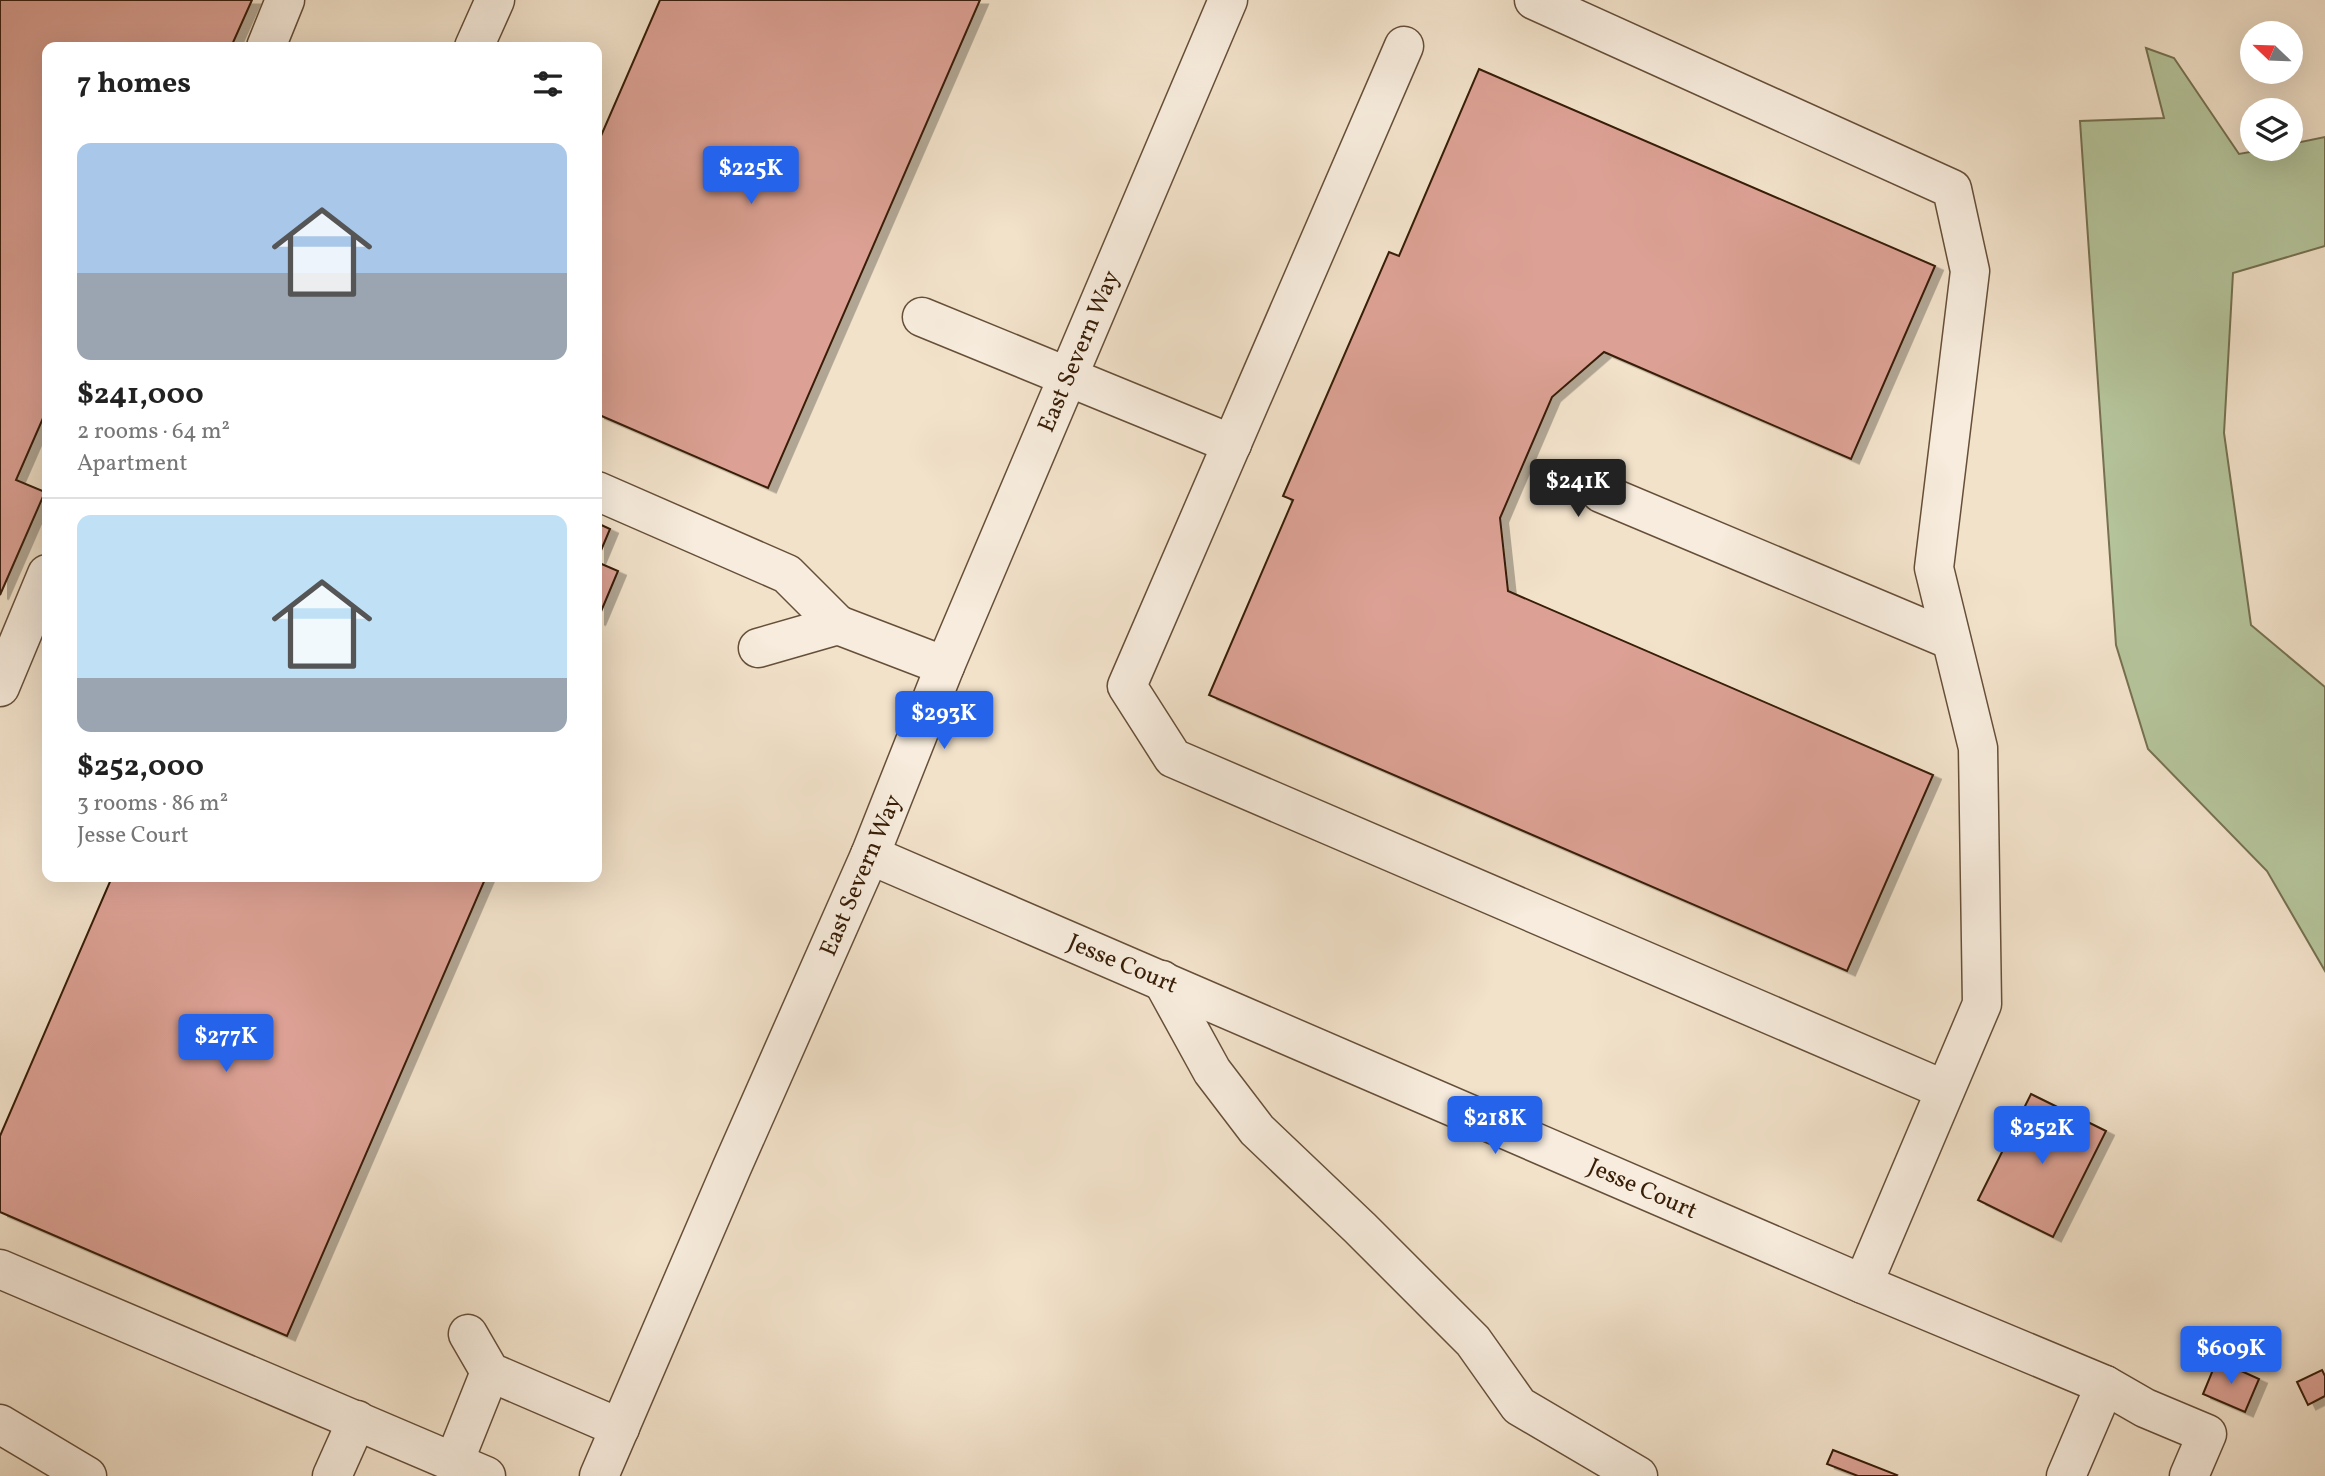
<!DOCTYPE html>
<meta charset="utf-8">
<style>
:root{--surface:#fff;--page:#f6f6f6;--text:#222;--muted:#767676;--line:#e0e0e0;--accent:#2563eb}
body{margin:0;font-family:Vollkorn,serif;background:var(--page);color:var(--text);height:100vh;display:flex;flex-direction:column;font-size:26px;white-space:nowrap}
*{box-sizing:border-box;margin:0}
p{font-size:23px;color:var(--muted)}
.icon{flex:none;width:38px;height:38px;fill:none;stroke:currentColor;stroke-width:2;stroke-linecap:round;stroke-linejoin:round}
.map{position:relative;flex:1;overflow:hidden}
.drawer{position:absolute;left:42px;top:42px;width:560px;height:840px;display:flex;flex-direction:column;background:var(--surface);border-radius:14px;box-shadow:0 7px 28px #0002}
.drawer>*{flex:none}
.needle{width:46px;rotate:293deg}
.tools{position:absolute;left:2240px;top:21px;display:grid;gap:14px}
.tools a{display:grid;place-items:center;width:63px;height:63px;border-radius:50%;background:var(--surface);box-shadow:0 7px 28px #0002;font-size:35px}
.price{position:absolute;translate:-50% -60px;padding:0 16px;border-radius:7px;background:var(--accent);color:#fff;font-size:23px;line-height:46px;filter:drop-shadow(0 2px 4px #0008)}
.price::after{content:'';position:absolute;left:50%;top:42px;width:21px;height:16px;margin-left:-10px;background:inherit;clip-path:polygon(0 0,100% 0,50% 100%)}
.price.selected{background:#222;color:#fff}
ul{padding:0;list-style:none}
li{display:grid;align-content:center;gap:14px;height:371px;padding:0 35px}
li+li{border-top:2px solid var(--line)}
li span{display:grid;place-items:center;height:217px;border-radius:14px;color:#555}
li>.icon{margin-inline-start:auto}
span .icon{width:126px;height:126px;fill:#fffc;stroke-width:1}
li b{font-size:30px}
h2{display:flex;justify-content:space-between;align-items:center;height:84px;padding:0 35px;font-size:30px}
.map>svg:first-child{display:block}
</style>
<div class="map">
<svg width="2325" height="1476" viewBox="0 0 2325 1476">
<defs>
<filter id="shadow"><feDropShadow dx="8" dy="4.5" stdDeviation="0" flood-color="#0004"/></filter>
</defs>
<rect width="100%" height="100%" fill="#f2e2ca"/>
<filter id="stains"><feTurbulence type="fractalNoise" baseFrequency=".00286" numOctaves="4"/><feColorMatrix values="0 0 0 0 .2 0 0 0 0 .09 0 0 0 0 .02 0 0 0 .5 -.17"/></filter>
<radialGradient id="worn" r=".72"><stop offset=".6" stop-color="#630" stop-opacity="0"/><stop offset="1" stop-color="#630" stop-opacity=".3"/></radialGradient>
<path fill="#b5c49b" stroke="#767151" stroke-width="2" d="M2146,48L2174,58L2239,154L2267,149H2291V144L2325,137V246L2233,273L2224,433L2251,625L2325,687V971L2267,871L2148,749L2116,645L2080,121L2164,118Z"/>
<g fill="#dca194" stroke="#381e07" stroke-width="2" filter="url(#shadow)">
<path d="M0,0H252L231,47H47V409L16,480L45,492L0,595Z"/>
<path d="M660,0H980L768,488L597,414V145Z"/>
<path d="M1479,69L1935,266L1851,459L1604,352L1552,397L1500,518L1508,591L1933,775L1847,971L1209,695L1293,500L1283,496L1389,252L1399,256Z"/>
<path d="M597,523L610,529L597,560Z"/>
<path d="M597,562L618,571L597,621Z"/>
<path d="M112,877H486L287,1336L0,1212V1136Z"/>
<path d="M2031,1094L2106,1131L2053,1237L1978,1200Z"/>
<path d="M2217,1360L2259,1379L2245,1412L2203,1394Z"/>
<path d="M2322,1370L2325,1376V1396L2308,1405L2297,1382Z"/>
<path d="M1833,1450L1897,1475L1896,1476H1858L1827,1464Z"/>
</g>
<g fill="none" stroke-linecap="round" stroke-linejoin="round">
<defs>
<g id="minor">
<path d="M1534,0L1952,189L1970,271L1934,568L1978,748L1982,1004L1863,1284"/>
<path d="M1404,46L1127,686L1173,758L1945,1090"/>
<path d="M266,47L285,0"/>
<path d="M474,47L495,0"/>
<path d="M922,317L1232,444"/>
<path d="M597,491L787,574L838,625"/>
<path d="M1601,493L1951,640"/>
<path d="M758,648L838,625L945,666"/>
<path d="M0,687L47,574"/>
<path d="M870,855L1863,1284L2105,1385L2145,1408L2207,1434L2189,1476"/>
<path d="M1162,980L1212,1071L1257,1130L1360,1228L1473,1341L1519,1406L1638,1476"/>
<path d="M0,1269L486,1476"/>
<path d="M468,1334L490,1372L620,1428"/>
<path d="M0,1424L87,1476"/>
<path d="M454,1462L490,1372"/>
<path d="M332,1476L357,1420"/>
<path d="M599,1476L732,1167L870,855L945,666L1228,0"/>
<path d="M2066,1476L2105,1385"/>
</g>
</defs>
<use href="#minor" stroke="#664f38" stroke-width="41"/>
<use href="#minor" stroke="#f7ecdd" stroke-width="38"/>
</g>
<g text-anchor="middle" stroke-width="5" stroke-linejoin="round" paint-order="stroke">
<g font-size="24" fill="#381e07" stroke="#f7ecdd">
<text transform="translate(1078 351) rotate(-67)" y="8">East Severn Way</text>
<text transform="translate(860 875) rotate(-67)" y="8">East Severn Way</text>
<text transform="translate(1123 963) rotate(23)" y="8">Jesse Court</text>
<text transform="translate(1643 1188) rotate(24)" y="8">Jesse Court</text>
</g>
</g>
<rect width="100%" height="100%" filter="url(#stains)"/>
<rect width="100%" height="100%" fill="url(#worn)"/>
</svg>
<div class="tools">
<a><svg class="needle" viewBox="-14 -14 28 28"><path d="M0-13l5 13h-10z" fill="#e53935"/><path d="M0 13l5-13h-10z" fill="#767676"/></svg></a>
<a><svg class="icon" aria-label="layers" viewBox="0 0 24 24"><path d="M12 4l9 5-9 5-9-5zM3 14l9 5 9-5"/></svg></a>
</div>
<b class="price" style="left:751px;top:206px">$225K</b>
<b class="price selected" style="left:1578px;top:519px">$241K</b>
<b class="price" style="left:944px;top:751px">$293K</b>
<b class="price" style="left:226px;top:1074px">$277K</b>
<b class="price" style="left:1495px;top:1156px">$218K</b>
<b class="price" style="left:2042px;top:1166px">$252K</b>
<b class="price" style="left:2231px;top:1386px">$609K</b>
<section class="drawer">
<h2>7 homes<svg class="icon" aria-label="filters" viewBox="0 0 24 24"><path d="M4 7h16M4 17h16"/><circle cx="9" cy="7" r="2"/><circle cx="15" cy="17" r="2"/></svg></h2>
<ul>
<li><span style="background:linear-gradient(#a9c7e8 60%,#9aa5b1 0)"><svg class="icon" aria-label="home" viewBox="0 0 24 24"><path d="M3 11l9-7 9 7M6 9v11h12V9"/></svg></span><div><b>$241,000</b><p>2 rooms · 64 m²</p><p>Apartment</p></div></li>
<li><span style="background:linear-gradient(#bfe0f5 75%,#9aa5b1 0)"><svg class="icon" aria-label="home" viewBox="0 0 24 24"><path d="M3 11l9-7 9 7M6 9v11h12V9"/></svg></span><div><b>$252,000</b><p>3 rooms · 86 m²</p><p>Jesse Court</p></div></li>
</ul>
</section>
</div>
